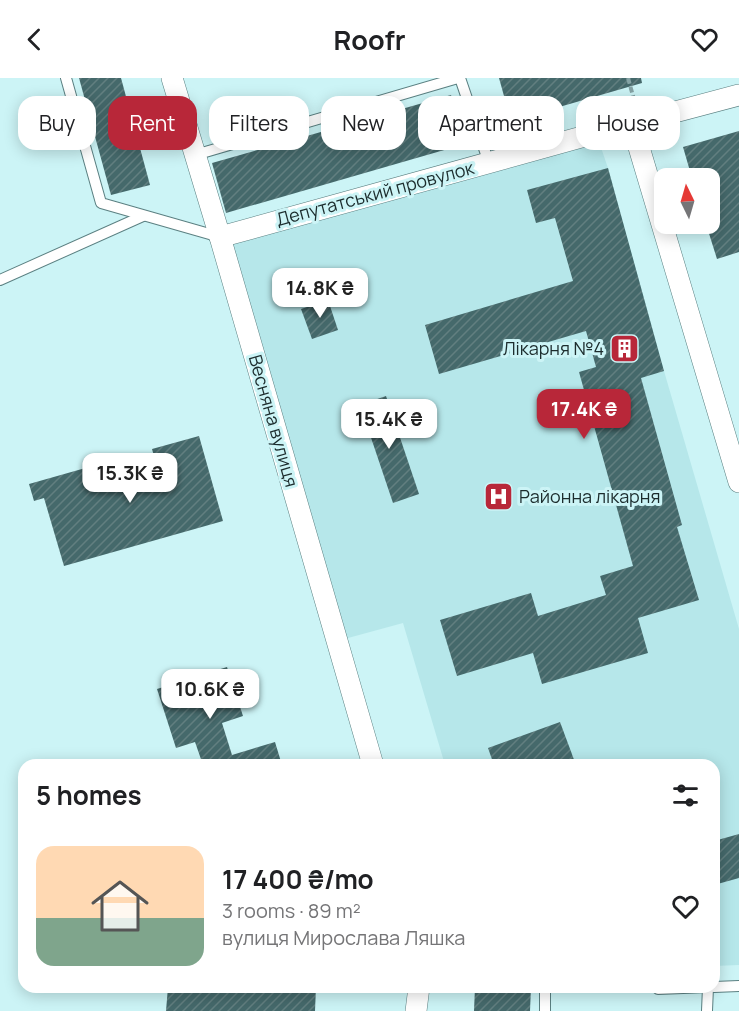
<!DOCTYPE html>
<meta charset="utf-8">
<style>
:root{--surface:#fff;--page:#f6f6f6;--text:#202124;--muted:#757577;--line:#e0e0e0;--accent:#b82739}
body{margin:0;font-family:Manrope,sans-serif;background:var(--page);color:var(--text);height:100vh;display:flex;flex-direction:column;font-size:22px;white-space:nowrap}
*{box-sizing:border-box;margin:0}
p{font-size:20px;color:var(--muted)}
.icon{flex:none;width:33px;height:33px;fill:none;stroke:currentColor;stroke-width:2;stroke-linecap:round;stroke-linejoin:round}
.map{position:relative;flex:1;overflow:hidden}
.panel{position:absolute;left:18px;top:681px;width:702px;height:234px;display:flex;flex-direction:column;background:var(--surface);border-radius:18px;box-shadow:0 3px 15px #0003}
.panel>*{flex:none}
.banner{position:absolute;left:18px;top:18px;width:704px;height:54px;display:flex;gap:12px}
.needle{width:39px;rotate:355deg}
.fabs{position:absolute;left:654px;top:90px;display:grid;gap:12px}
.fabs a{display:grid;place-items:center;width:66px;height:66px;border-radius:12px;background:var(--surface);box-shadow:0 3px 15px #0003;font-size:30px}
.price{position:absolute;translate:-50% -51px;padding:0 14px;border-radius:12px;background:#fff;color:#222;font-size:20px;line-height:39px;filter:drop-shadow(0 2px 3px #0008)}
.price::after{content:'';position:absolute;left:50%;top:36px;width:18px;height:14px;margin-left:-9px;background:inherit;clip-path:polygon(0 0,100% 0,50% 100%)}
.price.on{background:var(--accent);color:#fff}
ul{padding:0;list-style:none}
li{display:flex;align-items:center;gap:18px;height:150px;padding:0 18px}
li+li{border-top:2px solid var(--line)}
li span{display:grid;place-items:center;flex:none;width:168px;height:120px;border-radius:18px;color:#555}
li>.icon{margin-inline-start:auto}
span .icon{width:72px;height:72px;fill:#fffc;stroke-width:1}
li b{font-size:26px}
h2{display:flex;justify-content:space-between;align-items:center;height:72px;padding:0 18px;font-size:26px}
.chip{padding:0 21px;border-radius:18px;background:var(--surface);box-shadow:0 3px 15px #0003;font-size:21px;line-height:54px}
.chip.on{background:var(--accent);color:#fff}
header{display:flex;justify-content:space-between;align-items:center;height:78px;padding:0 18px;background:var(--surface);font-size:27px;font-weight:700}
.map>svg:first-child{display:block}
</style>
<header><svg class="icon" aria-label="back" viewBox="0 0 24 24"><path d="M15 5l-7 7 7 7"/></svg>Roofr<svg class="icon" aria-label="heart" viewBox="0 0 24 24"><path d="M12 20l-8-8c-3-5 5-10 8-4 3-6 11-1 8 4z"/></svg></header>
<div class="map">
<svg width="739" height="933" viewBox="0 0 739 933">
<defs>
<pattern id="building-hatch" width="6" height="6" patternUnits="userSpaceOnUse" patternTransform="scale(1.5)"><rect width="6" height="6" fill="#45696b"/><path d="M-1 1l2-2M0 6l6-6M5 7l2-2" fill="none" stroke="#627f80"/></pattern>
</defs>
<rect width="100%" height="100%" fill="#ccf4f6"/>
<path fill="#b6e7ea" d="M596,55L608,90L664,293L739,551V887L714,888V687H445L403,545L337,563L220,159Z"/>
<g fill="url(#building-hatch)">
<path d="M79,0H121L150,107L111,117Z"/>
<path d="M499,0H641L642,5L511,43Z"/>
<path d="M451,17L465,66L226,135L212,85Z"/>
<path d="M739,53V174L717,181L706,146H710V100H692L683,69Z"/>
<path d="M608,90L664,293L641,300L682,447L677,449L699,522L638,540L648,575L542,606L533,575L457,598L440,542L531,515L538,538L606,517L600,498L633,488L579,294L596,289L586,253L439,296L425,247L573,203L555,140L536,145L527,112Z"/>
<path d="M328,222L338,252L312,261L301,231Z"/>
<path d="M386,318L419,416L393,425L360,327Z"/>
<path d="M199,358L223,443L64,488L44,420L34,423L29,406L96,387L101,405L157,389L152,371Z"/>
<path d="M227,589L243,638L222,645L232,677L275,664L282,687H203L195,664L176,670L157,611Z"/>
<path d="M560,644L576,687H494L488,670Z"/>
<path d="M739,756V800L714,807V763Z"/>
<path d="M168,909H316L315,933H166Z"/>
<path d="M475,909H531L530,933H474Z"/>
</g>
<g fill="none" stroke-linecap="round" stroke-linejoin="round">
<defs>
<g id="lane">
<path d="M66,0L101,125L220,159"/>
<path d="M460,0L489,85"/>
<path d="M195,77L458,0"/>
<path d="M0,202L143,138"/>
<path d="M656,909L658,911L708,909"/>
<path d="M714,909L739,908"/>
<path d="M545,933V909"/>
<path d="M707,933L708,909"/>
</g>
<g id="street">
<path d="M172,0L220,159L373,687"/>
<path d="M632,46L739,404"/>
<path d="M220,159L596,55L739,17"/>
<path d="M416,933L419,909"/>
</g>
</defs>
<use href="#lane" stroke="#5b8082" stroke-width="12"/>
<use href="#street" stroke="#5b8082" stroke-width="22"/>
<path stroke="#85a3a5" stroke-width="4" stroke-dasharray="6 3" stroke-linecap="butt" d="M628,0L635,25"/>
<use href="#lane" stroke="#fff" stroke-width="10"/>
<use href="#street" stroke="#fff" stroke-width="21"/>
</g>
<defs>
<symbol id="building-square" viewBox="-11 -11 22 22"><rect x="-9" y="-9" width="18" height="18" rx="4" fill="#b82739" stroke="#ccf4f6"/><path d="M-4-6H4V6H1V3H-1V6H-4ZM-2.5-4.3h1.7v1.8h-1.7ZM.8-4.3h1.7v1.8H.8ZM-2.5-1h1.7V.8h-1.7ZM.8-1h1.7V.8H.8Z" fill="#fff"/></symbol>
<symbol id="hospital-square" viewBox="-11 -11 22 22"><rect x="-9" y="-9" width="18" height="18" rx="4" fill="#b82739" stroke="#ccf4f6"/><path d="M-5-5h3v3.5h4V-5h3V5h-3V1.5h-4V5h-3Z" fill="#fff"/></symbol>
</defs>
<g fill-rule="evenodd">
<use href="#building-square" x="608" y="254" width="33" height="33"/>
<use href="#hospital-square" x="482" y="402" width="33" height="33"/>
</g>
<g text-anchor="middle" stroke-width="6" stroke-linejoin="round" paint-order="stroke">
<g font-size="18" fill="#1c2c2d" stroke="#ccf4f6">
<text transform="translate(375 116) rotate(-15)" y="6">Депутатський провулок</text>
<text transform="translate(273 343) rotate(74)" y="6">Весняна вулиця</text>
</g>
<g font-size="18" fill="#1c2c2d" stroke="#ccf4f6" text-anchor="end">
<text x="604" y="277">Лікарня №4</text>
<text x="519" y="425" text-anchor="start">Районна лікарня</text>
</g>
</g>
</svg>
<div class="fabs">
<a><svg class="needle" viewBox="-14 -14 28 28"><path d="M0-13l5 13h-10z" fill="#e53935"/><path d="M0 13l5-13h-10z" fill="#757577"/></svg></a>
</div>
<b class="price" style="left:320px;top:241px">14.8K ₴</b>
<b class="price on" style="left:584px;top:362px">17.4K ₴</b>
<b class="price" style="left:389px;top:372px">15.4K ₴</b>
<b class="price" style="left:130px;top:426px">15.3K ₴</b>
<b class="price" style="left:210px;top:642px">10.6K ₴</b>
<div class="banner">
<a class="chip">Buy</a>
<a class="chip on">Rent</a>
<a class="chip">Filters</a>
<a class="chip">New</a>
<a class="chip">Apartment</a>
<a class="chip">House</a>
</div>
<section class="panel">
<h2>5 homes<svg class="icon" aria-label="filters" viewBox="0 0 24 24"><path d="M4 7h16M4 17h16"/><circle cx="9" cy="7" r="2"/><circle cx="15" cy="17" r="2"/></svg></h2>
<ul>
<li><span style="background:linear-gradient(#ffd9b3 60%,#7fa58c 0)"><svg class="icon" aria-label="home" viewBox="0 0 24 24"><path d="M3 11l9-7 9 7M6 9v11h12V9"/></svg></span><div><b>17 400 ₴/mo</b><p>3 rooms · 89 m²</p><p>вулиця Мирослава Ляшка</p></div><svg class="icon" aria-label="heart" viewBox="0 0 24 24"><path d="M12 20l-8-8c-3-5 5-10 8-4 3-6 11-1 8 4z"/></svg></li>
</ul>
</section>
</div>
